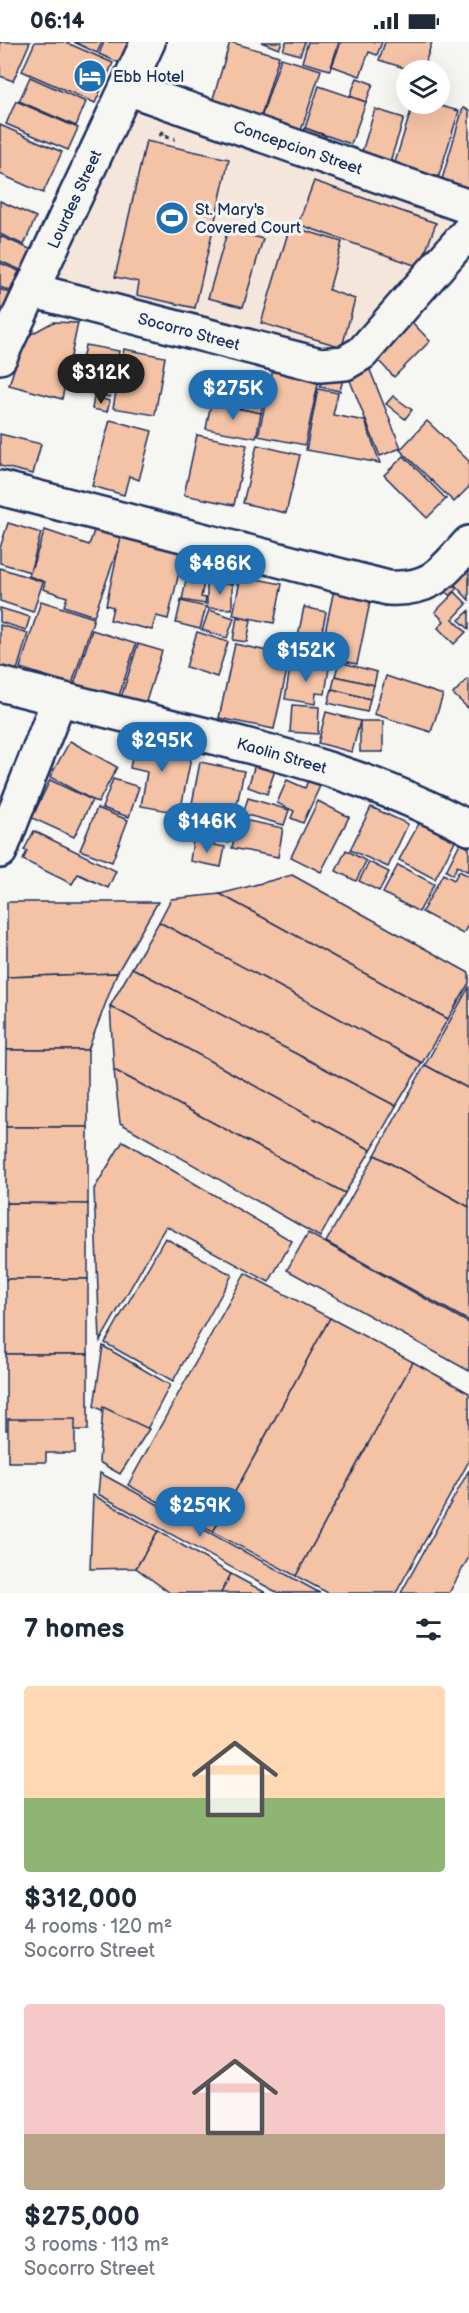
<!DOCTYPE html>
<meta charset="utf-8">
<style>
:root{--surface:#fff;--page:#f6f6f7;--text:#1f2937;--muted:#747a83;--accent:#1f6fb2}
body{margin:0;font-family:"Balsamiq Sans",sans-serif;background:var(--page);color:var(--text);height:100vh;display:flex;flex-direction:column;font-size:22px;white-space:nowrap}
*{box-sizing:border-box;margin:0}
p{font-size:20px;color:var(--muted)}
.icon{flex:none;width:33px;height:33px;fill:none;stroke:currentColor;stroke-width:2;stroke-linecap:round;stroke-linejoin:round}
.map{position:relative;height:1551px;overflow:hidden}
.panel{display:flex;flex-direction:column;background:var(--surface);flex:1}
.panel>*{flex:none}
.tools{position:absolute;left:396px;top:18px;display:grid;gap:12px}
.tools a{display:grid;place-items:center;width:54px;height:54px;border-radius:50%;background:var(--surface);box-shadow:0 6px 24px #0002;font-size:30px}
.price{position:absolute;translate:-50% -51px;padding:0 14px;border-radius:21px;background:var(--accent);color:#fff;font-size:20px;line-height:39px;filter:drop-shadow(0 2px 3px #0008)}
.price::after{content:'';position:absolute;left:50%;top:36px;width:18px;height:14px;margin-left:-9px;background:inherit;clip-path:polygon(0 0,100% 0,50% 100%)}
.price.on{background:#222;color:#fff}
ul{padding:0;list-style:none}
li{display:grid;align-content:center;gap:12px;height:318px;padding:0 24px}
li span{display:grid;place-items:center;height:186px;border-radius:6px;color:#555}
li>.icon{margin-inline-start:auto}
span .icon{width:108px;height:108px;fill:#fffc;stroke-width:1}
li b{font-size:26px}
h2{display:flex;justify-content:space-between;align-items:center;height:72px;padding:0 24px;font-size:26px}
.status{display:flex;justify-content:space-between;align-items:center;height:42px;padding:0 30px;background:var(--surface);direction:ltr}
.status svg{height:16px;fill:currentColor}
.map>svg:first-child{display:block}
</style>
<div class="status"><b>06:14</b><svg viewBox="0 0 49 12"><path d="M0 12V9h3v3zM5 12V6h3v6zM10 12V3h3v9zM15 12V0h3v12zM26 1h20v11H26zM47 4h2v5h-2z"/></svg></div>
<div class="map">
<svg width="469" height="1551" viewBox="0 0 469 1551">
<rect width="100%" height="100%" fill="#f6f6f2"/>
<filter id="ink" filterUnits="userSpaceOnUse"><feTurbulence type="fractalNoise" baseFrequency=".0167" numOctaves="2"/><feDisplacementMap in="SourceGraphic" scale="12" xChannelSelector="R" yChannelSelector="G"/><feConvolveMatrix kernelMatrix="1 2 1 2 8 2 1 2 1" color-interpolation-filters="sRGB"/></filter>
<g filter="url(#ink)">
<path fill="#f5e6db" d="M139,61L469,171L336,325L52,246Z"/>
<g fill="#f4c2a5" stroke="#1b2f5e" stroke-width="1.5">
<path d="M0,0H30L13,39L0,34Z"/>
<path d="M35,0H65L113,21L95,61L22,29Z"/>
<path d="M74,0H102L97,11Z"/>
<path d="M104,0H131L122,22L99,12Z"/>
<path d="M230,0L279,14L258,84L209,70Z"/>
<path d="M261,0H282L279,7Z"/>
<path d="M286,0H305L300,13L283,8Z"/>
<path d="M308,0H339L330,28L302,20Z"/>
<path d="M341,0H382L377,13L369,10L360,34L332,24Z"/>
<path d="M385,0H432L423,28H411L379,18Z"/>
<path d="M281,16L321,28L297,101L257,88Z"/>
<path d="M30,35L86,60L76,84L19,59Z"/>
<path d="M357,36L373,42L366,60L350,54Z"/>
<path d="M319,44L366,60L351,102L305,86Z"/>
<path d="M16,59L78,86L68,108L6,82Z"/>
<path d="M413,62H433L459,69L436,143L392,130Z"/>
<path d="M463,66L469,68V152L440,144Z"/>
<path d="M375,67L404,76L387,129L359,120Z"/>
<path d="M0,83L62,110L43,151L0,132Z"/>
<path d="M305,86L326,94L320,112L299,104Z"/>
<path d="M146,99L229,117L195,266L137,253L139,240L115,235Z"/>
<path d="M314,139L436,181L420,225L298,182Z"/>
<path d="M0,159L36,175L24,203L0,192Z"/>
<path d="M290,184L342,200L329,248L355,257L342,305L261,281Z"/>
<path d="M228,187L263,197L243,265L208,256Z"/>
<path d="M0,194L32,208L23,229L0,219Z"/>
<path d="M0,221L19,229L10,249L0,245Z"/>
<path d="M0,247L10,251L0,274Z"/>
<path d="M411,279L430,299L394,335L375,315Z"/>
<path d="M53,280L78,281L62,357L9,343L24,296Z"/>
<path d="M85,303L119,309L110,355L76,348Z"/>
<path d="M124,307L165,315L155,373L113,366Z"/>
<path d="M275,318L321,328L305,403L258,394Z"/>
<path d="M368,323L401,406L380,414L347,331Z"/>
<path d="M323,329L344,333L340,349L320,345Z"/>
<path d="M216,335L266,344L261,371L211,361Z"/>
<path d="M318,347L338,351L333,373L365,379L380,421L306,408Z"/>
<path d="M393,354L412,368L405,377L386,362Z"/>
<path d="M94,355L110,359L107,370L92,367Z"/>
<path d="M211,361L261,371L256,396L206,387Z"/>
<path d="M110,378L152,389L139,438L129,434L124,453L92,444Z"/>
<path d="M427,379L469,419V445L454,460L400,408Z"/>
<path d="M0,392L41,402L33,432L0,424Z"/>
<path d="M197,393L247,403L234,463L184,453Z"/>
<path d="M257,403L300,413L286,471L243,461Z"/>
<path d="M404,414L446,457L427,476L384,433Z"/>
<path d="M8,481L41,491L30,530L0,521V506Z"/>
<path d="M95,486L122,495L94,574L64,564L67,555L43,547L45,540L29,534L45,488L89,503Z"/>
<path d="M123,486L186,501L168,577L156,574L152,588L110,578L113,565L106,563Z"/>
<path d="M191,513L216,518L213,537L205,535L201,555L206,556L205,562L182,558Z"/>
<path d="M220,513L243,518L238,542L215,536Z"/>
<path d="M0,526L43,540L33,570L0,559Z"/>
<path d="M467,526L469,528V558L453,541Z"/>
<path d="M241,534L282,542L274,581L233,573Z"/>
<path d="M447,537L457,546L450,554L440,544Z"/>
<path d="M336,538L373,546L357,622L320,614Z"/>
<path d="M207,542H232V567L207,566Z"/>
<path d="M455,550L467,562L453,577L466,590L454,602L438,586L444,579L435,570Z"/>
<path d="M41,559L94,576L72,642L20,626Z"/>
<path d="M181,559L206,565L200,587L176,581Z"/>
<path d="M304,565L326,570L318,609L296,604Z"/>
<path d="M0,566L30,575L26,588L0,580Z"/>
<path d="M209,568L234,576L227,596L202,588Z"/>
<path d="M469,569V587L459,578Z"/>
<path d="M237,575L251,578L247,600L233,598Z"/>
<path d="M0,583L28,591L15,635L0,631Z"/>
<path d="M92,588L136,602L117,660L73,646Z"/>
<path d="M197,590L228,600L217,635L186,625Z"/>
<path d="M138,602L162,609L143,669L119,662Z"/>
<path d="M235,602L290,614L274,687L219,676Z"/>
<path d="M291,620L329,626L325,652L316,651L315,662L285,657Z"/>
<path d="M339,620L377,630L374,643L335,634Z"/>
<path d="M335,634L374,643L370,657L332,647Z"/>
<path d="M386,634L443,653L431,690L374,672Z"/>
<path d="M467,637L469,639V667L453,652Z"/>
<path d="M332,647L370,657L367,670L328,661Z"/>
<path d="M292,663L319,665L318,692L290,690Z"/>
<path d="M326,670L360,679L352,710L318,701Z"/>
<rect x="360" y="679" width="23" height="31"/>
<path d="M136,695L193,706L180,771L141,764L147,730L130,726Z"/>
<path d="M70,699L117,725L98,761L50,735Z"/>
<path d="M256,719L276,725L267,752L248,745Z"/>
<path d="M200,720L244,729L229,801L186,793Z"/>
<path d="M113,737L139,745L129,775L102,766Z"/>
<path d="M309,737L321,742L303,781L291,776L294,769L277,761L287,738L305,746Z"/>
<path d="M50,738L92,758L74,795L32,776Z"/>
<path d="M248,756L289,768L284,783L243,772Z"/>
<path d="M318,759L349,775L321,830L291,815Z"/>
<path d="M371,765L408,782L388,825L350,808Z"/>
<path d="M97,766L128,778L112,820L80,808Z"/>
<path d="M238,777L283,786L278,815L232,806Z"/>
<path d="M421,778L456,797L435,837L399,818Z"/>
<path d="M34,789L116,829L108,846L78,832L72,842L23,818L27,809L24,808Z"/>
<path d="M193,799L225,805L221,825L190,819Z"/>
<path d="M460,801L469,806V830L457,824L453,833L446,829Z"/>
<path d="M346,808L366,819L356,839L336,829Z"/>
<path d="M369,820L389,830L379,849L359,839Z"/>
<path d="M398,823L434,842L419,870L383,851Z"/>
<path d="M459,829L469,834V881L463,892L422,870L443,832L454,838Z"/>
<path d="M292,833L469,931V941L448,977L220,852Z"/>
<path d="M220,852L448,977L422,1021L159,880L171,857Z"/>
<path d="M7,860H158L117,931L7,935Z"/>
<path d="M159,880L422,1021L396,1064L132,926Z"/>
<path d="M132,926L396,1064L371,1108L110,964Z"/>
<path d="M117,931L88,1008H7V935Z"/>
<path d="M469,945V1047L425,1023Z"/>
<path d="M110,964L371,1108L345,1151L114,1028Z"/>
<path d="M7,1008H88V1085H6Z"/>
<path d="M425,1023L469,1047V1165L375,1113Z"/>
<path d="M114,1028L345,1151L320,1195L120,1081Z"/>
<path d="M6,1085H88V1162L6,1161Z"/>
<path d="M123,1099L292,1199L269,1240L166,1184L100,1299L94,1147Z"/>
<path d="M375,1113L469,1165V1279L326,1200Z"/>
<path d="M6,1161L88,1162V1237H6Z"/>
<path d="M308,1191L469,1281V1329L287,1228Z"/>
<path d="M165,1196L232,1233L173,1339L105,1301Z"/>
<path d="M245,1231L330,1276L213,1490L128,1443Z"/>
<rect x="6" y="1237" width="82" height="75"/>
<path d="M330,1276L413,1320L296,1534L213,1490Z"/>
<path d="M103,1304L170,1343L145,1391L94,1364Z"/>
<rect x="6" y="1312" width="82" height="76"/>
<path d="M413,1320L469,1351V1419L396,1551H328L296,1534Z"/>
<path d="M103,1365L149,1387L120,1432L99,1420Z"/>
<path d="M8,1377H75V1411H46V1420H8Z"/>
<path d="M469,1428V1515L449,1551H401Z"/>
<path d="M100,1431L320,1551H278L98,1452Z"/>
<path d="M93,1453L158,1489L136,1526L90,1527Z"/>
<path d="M158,1489L231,1532L221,1551H170L136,1526Z"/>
<path d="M231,1532L266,1551H221Z"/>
</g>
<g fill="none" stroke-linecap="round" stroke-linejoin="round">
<defs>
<g id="minor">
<path d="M127,46L469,165"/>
<path d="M31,248L320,323L345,321L362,311L469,189"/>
<path d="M0,315L148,0"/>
<path d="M0,446L388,546C432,548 441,532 469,501"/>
<path d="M0,642C60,657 121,672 181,687C281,711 378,737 469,786"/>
<path d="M0,809L59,657"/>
</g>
</defs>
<use href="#minor" stroke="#1b2f5e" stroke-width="38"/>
<path stroke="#1b2f5e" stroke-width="4" stroke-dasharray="4.5 4.5" stroke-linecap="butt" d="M163,89L161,93L175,97"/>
<use href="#minor" stroke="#f6f6f2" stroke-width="33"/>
</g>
</g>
<defs>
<symbol id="hotel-disc" viewBox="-11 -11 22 22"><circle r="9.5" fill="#1f6fb2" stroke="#f6f6f2"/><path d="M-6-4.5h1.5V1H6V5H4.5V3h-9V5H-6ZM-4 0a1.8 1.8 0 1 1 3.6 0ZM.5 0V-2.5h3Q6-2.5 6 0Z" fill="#fff"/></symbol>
<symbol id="stadium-disc" viewBox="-11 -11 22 22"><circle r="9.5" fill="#1f6fb2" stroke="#f6f6f2"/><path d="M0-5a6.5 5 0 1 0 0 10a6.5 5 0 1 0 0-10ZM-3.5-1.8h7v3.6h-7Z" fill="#fff"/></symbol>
</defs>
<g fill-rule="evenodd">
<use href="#hotel-disc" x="71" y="15" width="38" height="38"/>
<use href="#stadium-disc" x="153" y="157" width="38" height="38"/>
</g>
<g text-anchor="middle" stroke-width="6" stroke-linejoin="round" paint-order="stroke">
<g font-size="16" fill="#1b2f5e" stroke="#f6f6f2" text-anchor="start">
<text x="113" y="40">Ebb Hotel</text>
<text x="195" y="173">St. Mary's<tspan x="195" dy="18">Covered Court</tspan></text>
</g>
<g font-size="16" fill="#1b2f5e" stroke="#f6f6f2">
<text transform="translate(298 105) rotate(19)" y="6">Concepcion Street</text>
<text transform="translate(74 157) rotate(-65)" y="6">Lourdes Street</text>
<text transform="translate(189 289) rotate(15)" y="6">Socorro Street</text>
<text transform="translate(282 713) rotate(16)" y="6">Kaolin Street</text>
</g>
</g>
</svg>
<div class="tools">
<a><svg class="icon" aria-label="layers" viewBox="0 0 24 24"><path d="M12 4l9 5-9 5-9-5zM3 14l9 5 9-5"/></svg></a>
</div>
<b class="price on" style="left:101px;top:363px">$312K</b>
<b class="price" style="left:233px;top:379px">$275K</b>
<b class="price" style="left:220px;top:554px">$486K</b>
<b class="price" style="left:306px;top:641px">$152K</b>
<b class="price" style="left:162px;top:731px">$295K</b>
<b class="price" style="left:207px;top:812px">$146K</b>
<b class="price" style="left:200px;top:1496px">$259K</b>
</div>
<section class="panel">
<h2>7 homes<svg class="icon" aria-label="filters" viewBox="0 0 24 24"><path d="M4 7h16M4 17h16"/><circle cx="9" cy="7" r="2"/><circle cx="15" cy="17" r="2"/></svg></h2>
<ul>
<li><span style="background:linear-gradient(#ffd9b3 60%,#8fb573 0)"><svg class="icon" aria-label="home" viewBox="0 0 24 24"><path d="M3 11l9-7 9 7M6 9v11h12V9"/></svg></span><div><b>$312,000</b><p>4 rooms · 120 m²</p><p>Socorro Street</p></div></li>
<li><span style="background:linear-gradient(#f6c9c9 70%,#b9a48a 0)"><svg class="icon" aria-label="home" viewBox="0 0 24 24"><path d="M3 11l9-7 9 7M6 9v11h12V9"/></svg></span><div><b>$275,000</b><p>3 rooms · 113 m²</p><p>Socorro Street</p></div></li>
</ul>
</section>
